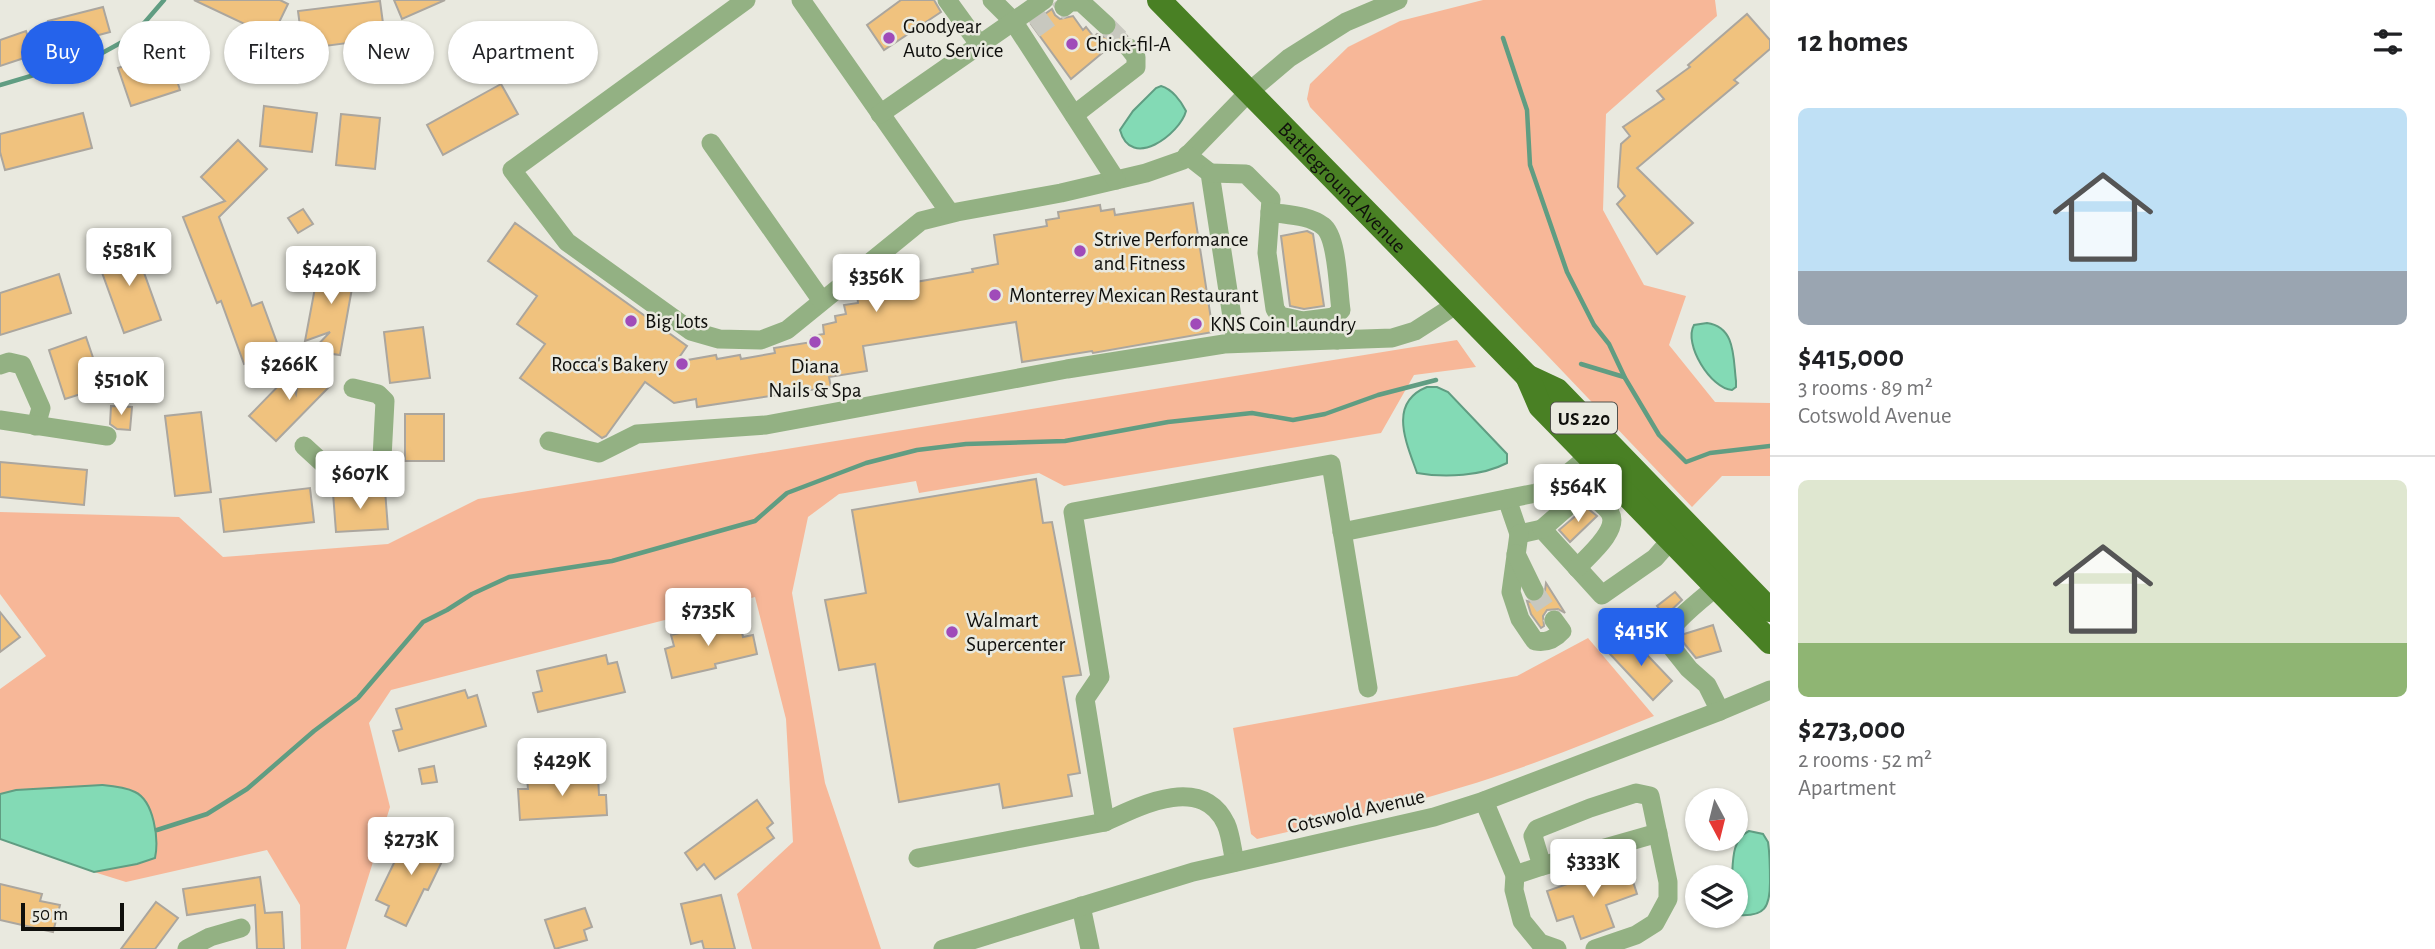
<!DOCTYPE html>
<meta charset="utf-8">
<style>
:root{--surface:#fff;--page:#f2f2f2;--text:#202124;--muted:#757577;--line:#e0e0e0;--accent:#2563eb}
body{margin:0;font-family:"Alegreya Sans",sans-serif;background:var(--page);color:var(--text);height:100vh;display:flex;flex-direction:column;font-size:26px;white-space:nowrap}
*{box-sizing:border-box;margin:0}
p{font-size:23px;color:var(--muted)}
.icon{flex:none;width:38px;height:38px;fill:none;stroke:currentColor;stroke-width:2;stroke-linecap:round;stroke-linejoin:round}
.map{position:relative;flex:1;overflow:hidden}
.drawer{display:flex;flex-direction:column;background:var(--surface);width:665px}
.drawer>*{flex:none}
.hud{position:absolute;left:21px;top:21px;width:665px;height:63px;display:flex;gap:14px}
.needle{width:46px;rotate:173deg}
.buttons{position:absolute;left:1685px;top:788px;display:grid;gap:14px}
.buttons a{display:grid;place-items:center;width:63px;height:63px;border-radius:50%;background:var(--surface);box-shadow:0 2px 5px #0004;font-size:35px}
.scale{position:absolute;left:21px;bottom:18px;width:103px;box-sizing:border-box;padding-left:7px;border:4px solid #0f0f0c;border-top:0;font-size:19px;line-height:24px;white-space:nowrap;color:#0f0f0c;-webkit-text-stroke:5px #e9e9df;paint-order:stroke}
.price{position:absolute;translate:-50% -60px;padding:0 16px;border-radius:7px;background:#fff;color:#222;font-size:23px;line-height:46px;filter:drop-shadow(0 2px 4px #0008)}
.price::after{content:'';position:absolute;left:50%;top:42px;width:21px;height:16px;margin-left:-10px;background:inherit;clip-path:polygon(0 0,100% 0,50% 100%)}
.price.selected{background:var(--accent);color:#fff}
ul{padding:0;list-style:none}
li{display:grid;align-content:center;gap:14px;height:371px;padding:0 28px}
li+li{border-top:2px solid var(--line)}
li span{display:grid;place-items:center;height:217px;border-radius:10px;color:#555}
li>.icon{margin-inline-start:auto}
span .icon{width:126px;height:126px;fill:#fffc;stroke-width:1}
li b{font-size:30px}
h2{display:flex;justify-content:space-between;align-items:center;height:84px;padding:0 28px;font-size:30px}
.chip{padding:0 24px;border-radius:32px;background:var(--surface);box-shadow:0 2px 5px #0004;font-size:24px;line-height:63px}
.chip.selected{background:var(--accent);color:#fff}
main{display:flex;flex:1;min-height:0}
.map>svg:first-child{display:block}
</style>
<main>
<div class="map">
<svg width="1770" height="949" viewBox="0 0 1770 949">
<rect width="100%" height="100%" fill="#e9e9df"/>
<g fill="#f7b798">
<path d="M1483,0H1715L1717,16L1606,114L1603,210L1644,285L1686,296L1669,345L1715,402L1770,403V476H1722L1692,507L1310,107L1307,99L1310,84L1348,47L1400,21Z"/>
<path d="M1457,340L1476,367L1414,375L1381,433L1064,486L1039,473L919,493L916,481L839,494L808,517L792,593L825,783L881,949H752L737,894L793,842L786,719L755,597L391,690L369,723L390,807L346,949H301L300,905L267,850L126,882L94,872L137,864L16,790L0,794V689L46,656L0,594V512L179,517L223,557L388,544L478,499Z"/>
<path d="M1588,638L1654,716C1590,742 1526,768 1459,788C1393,809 1325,823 1257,839L1251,834L1233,728L1517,676Z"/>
</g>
<g fill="#83dab5" stroke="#609d82" stroke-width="2">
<path d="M1161,86C1172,89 1181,101 1186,111C1180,134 1131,171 1120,130L1133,111L1156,88Z"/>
<path d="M1707,323C1736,327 1733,358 1736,381V387L1732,390C1711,389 1683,344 1694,325Z"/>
<path d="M1427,387H1437L1448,392L1507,454V463C1482,476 1445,478 1417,473C1407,444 1387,403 1427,387Z"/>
<path d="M102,785C113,786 125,787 135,792C154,801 159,839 155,858L137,864L94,872L0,839V794L16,790Z"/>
<path d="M1749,831L1763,834L1768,842C1770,855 1770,868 1770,882C1770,907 1765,917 1738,915L1736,877H1732C1733,860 1732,839 1749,831Z"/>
</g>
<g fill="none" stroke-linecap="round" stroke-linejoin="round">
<g stroke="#609d82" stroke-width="4.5">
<path d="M1503,38L1527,110L1530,165L1567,272L1594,325L1609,344L1625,378L1659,435L1686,462L1710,453L1770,446"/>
<path d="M0,85L95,57L133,36L164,0"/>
<path d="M1581,364L1624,377"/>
<path d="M157,830L207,814L247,789L314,731L358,698L423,622L447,610L472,594L509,577L612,561L755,521L787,493L866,463L917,450L966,444L1065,441L1168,422L1252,413L1293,420L1325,414L1378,395L1436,380"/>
</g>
</g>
<g fill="#f0c27e" stroke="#aba69e" stroke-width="2">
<path d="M194,0H280L288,4L272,37Z"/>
<path d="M394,0H445L402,19Z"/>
<path d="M901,0H934L941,12L884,50L867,25Z"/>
<path d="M380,1L385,38L303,49L298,11Z"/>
<path d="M103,7L110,32L54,47L48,21Z"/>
<path d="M1052,9L1055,15L1060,19L1073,16L1083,30L1086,27L1094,37L1097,34L1104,37L1110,36L1118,27L1127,36L1121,39L1117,47L1113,44L1071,79L1031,24Z"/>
<path d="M1747,14L1770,40V49L1734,80L1738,83L1637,168L1693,223L1657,254L1617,204L1625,196L1618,187L1621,144L1630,136L1623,127L1664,99L1657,91L1690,67L1688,65Z"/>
<path d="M26,31L32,49L22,52L24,58L0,66V40Z"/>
<path d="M168,52L180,90L131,106L118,68Z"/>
<path d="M501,84L518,114L443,155L427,125Z"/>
<path d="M264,106L317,113L312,152L260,146Z"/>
<path d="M83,113L92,148L5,170L0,152V134Z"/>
<path d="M341,114L380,118L375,169L336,165Z"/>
<path d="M238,140L267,169L219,217L252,306L262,302L280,351L244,364L221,301L217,303L183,217L225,201L201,177Z"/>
<path d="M1193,203L1213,332L1093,353L1092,351L1022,362L1016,322L863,346L867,371L829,377L831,387L697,407L696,399L674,403L645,382L606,436L602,438L520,378L545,344L517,324L537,296L488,261L515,223L687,346L676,362L716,355L717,359L740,355L741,359L775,353L774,348L812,342L811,336L824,334L823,325L836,322L835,316L846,314L844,305L858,303L857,294L869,291L868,285L903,279L904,284L973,272L972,269L998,264L994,235L1047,226L1046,220L1059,218L1058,212L1100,205L1101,211L1114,209L1115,215Z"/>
<path d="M303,209L313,224L298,233L288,218Z"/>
<path d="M1307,231L1313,234L1324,306L1304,309L1290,306L1281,236Z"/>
<path d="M133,242L161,320L124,333L96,256Z"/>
<path d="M320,261L356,266L340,355L312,351L330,332L305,341Z"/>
<path d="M59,274L71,313L0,335V293Z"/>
<path d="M423,327L430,378L390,383L384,332Z"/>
<path d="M86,337L103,387L65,399L49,350Z"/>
<path d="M302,359L330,386L276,441L249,416L289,375L296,394Z"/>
<path d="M111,406L132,407L130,430L117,429L110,424Z"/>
<path d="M201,412L211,492L175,496L165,416Z"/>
<rect x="405" y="414" width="39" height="47"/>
<path d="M0,462L87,470L84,505L0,497Z"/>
<path d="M1036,479L1043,523L1052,522L1081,675L1063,677L1080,773L1068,775L1072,796L1003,808L999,784L899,802L875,664L839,670L825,600L866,593L852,510Z"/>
<path d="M310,488L314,522L224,532L220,499Z"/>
<path d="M385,490L388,529L336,532L333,493Z"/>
<path d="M1586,507L1597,516L1570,542L1559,530Z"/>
<path d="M1546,583L1565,613L1558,609L1547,610L1543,616L1544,626L1541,628L1531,614L1527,601L1534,603L1544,598Z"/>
<path d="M1675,592L1682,600L1665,616L1657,606Z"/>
<path d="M0,612L20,637L0,652Z"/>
<path d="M739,619L743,637L753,635L757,654L715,664L716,668L672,678L665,649L674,646L671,635Z"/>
<path d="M1713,625L1721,651L1696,658L1683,642L1681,635Z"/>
<path d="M1629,636L1672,681L1653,700L1610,654Z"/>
<path d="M606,655L608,664L617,662L625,692L538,712L533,693L542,691L537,671Z"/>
<path d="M465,690L468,698L477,695L486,726L399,751L393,731L402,729L396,709Z"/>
<path d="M434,766L437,782L422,784L419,769Z"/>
<path d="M598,776L599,795H606L607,815L520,820L518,789H528L527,778Z"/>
<path d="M757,800L773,823L767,828L774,838L715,879L704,864L697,870L685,853Z"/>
<path d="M422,834L449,847L428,890L424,889L406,926L385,916L389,906L376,900L407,836L419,842Z"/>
<path d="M1627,863L1637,894L1606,905L1614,927L1581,939L1573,916L1557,921L1547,891Z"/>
<path d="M260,877L265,913L282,912L284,949H257L255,905L187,915L183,889Z"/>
<path d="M0,884L42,894L40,901L60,905L53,932L0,920Z"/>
<path d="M721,895L735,949H704L702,941L691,944L681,904Z"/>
<path d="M156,902L178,918L155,949H121Z"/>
<path d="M585,908L592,927L584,930L587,940L555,949L545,920Z"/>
</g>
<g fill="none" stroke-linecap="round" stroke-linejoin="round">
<g stroke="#c8c8bf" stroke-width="19" stroke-dasharray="19 10" stroke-linecap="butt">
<path d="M1106,25L1129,48"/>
<path d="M1034,29L1064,7"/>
<path d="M1534,591L1554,620"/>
</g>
<g stroke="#93b183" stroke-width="19">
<path d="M746,0L512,170L567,242L691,331L719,339L761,340L787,330L921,221L957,212L1061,193L1146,173L1183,160L1250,91L1289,58L1346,22L1398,0"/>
<path d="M801,0L950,213"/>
<path d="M947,0L979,44"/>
<path d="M992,0L1013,21L1116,180"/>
<path d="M1064,7L1070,2H1081L1106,25"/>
<path d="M880,114L1044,0"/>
<path d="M1074,115L1136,67V57L1129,48"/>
<path d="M711,143L822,301"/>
<path d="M1187,155L1210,173L1236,343"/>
<path d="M1210,173L1246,174L1271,199L1267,253L1275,309L1280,316L1303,321L1334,317L1337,340"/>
<path d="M1270,212C1287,215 1309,215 1323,226C1338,237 1338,291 1341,310L1334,317"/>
<path d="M0,365L9,362L22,365L41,408L36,426"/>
<path d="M0,420L107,436"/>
<path d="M549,441L599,453L637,434L766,425L1067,369L1224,344L1392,338L1415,331L1457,304"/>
<path d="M304,446L328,468L373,466L382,458L385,401L378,394L353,388"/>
<path d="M1507,499L1519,534L1542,529L1602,595L1655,558L1670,541"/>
<path d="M1542,529L1582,494H1590C1596,500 1606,506 1610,513C1620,530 1588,556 1577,568"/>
<path d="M1342,532L1536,493L1550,488L1588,457"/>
<path d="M1519,534L1511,592L1520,619L1535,641C1546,643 1554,640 1562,631L1554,620"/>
<path d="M1516,554L1534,591"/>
<path d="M1716,587C1702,599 1670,623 1665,639L1689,669L1707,685L1720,711"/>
<path d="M1484,801L1515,875L1514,890L1522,921L1540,943L1557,949"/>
<path d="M918,858L1105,822"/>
<path d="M1235,862C1232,850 1231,835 1226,824C1202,774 1141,805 1105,822L1085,699L1100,677L1073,512L1331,464L1368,688"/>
<path d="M1542,866L1658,833"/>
<path d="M1515,875L1542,866L1533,836L1537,829L1590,808L1636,793L1650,796L1668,882V899L1655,923L1636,935L1595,949"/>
<path d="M1081,906L1090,949"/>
<path d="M187,949L210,937L241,928"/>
<path d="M943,949L1193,872L1434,817L1484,801L1720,711L1770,690"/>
</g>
<g stroke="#498024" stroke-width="24">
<path id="s1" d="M1159,0L1527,376L1557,390L1770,610"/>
<path d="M1527,376L1540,406L1770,642"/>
</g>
</g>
<g fill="#a04bb9" stroke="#e9e9df" stroke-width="2.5">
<circle cx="889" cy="38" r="7"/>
<circle cx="1072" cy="44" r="7"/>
<circle cx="1080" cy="251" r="7"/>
<circle cx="995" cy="295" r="7"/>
<circle cx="631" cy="321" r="7"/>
<circle cx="1196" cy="324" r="7"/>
<circle cx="815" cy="342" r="7"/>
<circle cx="682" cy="364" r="7"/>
<circle cx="952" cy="632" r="7"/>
</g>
<g text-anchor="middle" stroke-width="5" stroke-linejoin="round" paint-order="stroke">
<rect fill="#e9e9df" stroke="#50504b" stroke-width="2" x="1551" y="402.5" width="66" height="31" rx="5"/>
<g font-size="19" font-weight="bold" fill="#0f0f0c">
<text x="1584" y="425">US 220</text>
</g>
<g font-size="21" fill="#0f0f0c" stroke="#e9e9df" text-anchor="start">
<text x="903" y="33">Goodyear<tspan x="903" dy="24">Auto Service</tspan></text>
<text x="1086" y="51">Chick-fil-A</text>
<text x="1094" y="246">Strive Performance<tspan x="1094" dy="24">and Fitness</tspan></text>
<text x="1009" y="302">Monterrey Mexican Restaurant</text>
<text x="645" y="328">Big Lots</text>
<text x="1210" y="331">KNS Coin Laundry</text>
<text x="668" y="371" text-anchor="end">Rocca's Bakery</text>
<text x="815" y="373" text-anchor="middle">Diana<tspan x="815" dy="24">Nails &amp; Spa</tspan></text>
<text x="966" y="627">Walmart<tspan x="966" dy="24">Supercenter</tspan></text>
</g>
<g font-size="21" fill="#0f0f0c" stroke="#e9e9df">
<text dy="7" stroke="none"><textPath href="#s1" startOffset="262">Battleground Avenue</textPath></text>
<text transform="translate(1356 811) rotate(-13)" y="7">Cotswold Avenue</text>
</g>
</g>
</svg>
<div class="buttons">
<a><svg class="needle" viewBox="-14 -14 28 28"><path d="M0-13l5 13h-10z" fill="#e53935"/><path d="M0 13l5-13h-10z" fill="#757577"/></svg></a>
<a><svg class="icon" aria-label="layers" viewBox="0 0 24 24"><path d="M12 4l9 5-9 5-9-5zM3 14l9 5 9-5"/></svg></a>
</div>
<div class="scale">50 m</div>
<b class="price" style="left:129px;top:288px">$581K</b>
<b class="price" style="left:331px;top:306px">$420K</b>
<b class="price" style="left:876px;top:314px">$356K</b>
<b class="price" style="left:289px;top:402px">$266K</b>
<b class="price" style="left:121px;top:417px">$510K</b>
<b class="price" style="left:360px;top:511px">$607K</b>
<b class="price" style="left:1578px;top:524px">$564K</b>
<b class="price" style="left:708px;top:648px">$735K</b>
<b class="price selected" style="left:1641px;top:668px">$415K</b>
<b class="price" style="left:562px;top:798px">$429K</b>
<b class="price" style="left:411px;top:877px">$273K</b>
<b class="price" style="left:1593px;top:899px">$333K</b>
<div class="hud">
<a class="chip selected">Buy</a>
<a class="chip">Rent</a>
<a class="chip">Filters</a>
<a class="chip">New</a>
<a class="chip">Apartment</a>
</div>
</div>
<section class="drawer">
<h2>12 homes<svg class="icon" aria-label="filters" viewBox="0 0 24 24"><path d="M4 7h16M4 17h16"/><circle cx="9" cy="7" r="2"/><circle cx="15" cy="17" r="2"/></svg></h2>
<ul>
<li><span style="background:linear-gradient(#bfe0f5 75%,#9aa5b1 0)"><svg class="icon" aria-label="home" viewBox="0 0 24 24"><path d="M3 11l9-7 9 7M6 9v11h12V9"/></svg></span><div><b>$415,000</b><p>3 rooms · 89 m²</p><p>Cotswold Avenue</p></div></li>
<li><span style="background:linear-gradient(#dfe7d0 75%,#8fb573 0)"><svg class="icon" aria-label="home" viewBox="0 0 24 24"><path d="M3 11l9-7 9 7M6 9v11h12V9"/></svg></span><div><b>$273,000</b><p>2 rooms · 52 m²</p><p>Apartment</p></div></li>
</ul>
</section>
</main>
